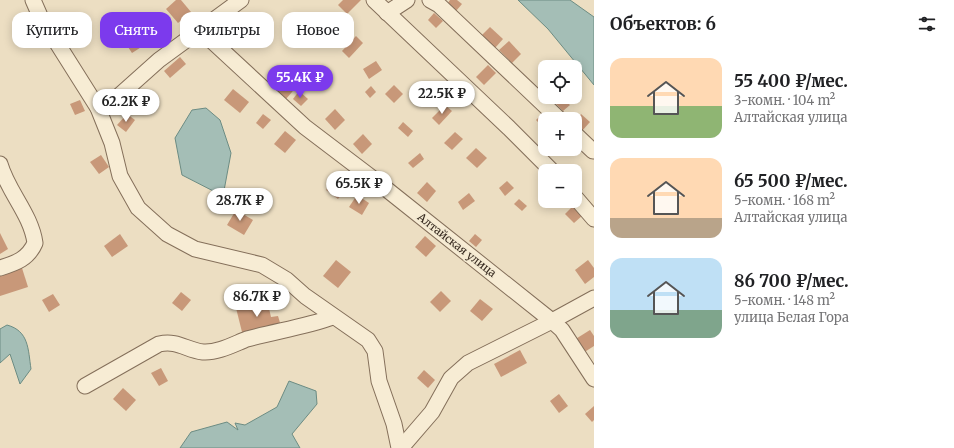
<!DOCTYPE html>
<html lang="ru">
<meta charset="utf-8">
<style>
:root{--surface:#fff;--page:#f2f2f2;--text:#202124;--muted:#757577;--accent:#7c3aed}
body{margin:0;font-family:Merriweather,serif;background:var(--page);color:var(--text);height:100vh;display:flex;flex-direction:column;font-size:15px;white-space:nowrap}
*{box-sizing:border-box;margin:0}
p{font-size:13px;color:var(--muted)}
.icon{flex:none;width:22px;height:22px;fill:none;stroke:currentColor;stroke-width:2;stroke-linecap:round;stroke-linejoin:round}
.map{position:relative;flex:1;overflow:hidden}
.details{display:flex;flex-direction:column;background:var(--surface);width:360px}
.details>*{flex:none}
.guide{position:absolute;left:12px;top:12px;width:380px;height:36px;display:flex;gap:8px}
.tools{position:absolute;left:538px;top:60px;display:grid;gap:8px}
.tools a{display:grid;place-items:center;width:44px;height:44px;border-radius:8px;background:var(--surface);box-shadow:0 2px 10px #0003;font-size:20px}
.price{position:absolute;translate:-50% -34px;padding:0 9px;border-radius:14px;background:#fff;color:#222;font-size:13px;line-height:26px;filter:drop-shadow(0 1px 2px #0008)}
.price::after{content:'';position:absolute;left:50%;top:24px;width:12px;height:9px;margin-left:-6px;background:inherit;clip-path:polygon(0 0,100% 0,50% 100%)}
.price.active{background:var(--accent);color:#fff}
ul{padding:0;list-style:none}
li{display:flex;align-items:center;gap:12px;height:100px;padding:0 16px}
li span{display:grid;place-items:center;flex:none;width:112px;height:80px;border-radius:12px;color:#555}
li>.icon{margin-inline-start:auto}
span .icon{width:48px;height:48px;fill:#fffc;stroke-width:1}
li b{font-size:17px}
h2{display:flex;justify-content:space-between;align-items:center;height:48px;padding:0 16px;font-size:17px}
.tag{padding:0 14px;border-radius:12px;background:var(--surface);box-shadow:0 2px 10px #0003;font-size:14px;line-height:36px}
.tag.active{background:var(--accent);color:#fff}
main{display:flex;flex:1;min-height:0}
.map>svg:first-child{display:block}
</style>
<main>
<div class="map">
<svg width="594" height="448" viewBox="0 0 594 448">
<rect width="100%" height="100%" fill="#ecdec2"/>
<g fill="#a4beb6" stroke="#6c8c83">
<path d="M518,0H570L594,17V85L548,29Z"/>
<path d="M206,108L220,120L231,153L223,196L182,175L175,138L192,110Z"/>
<path d="M7,325C29,331 28,349 31,369L20,384L10,354L0,363V329Z"/>
<path d="M289,381L316,391L317,404L292,434L300,448H180L191,432L227,422L238,430L235,423L245,425L277,407Z"/>
</g>
<g fill="#c89879">
<path d="M176,0H181L191,12L178,23L166,9Z"/>
<path d="M343,0H361L347,14L338,5Z"/>
<path d="M450,0H457L462,4L456,11L447,4Z"/>
<path d="M434,13L443,21L436,28L428,20Z"/>
<path d="M236,20L242,28L230,38L223,30Z"/>
<path d="M490,27L503,39L495,48L482,35Z"/>
<path d="M137,31L146,44L132,53L124,41Z"/>
<path d="M356,36L363,43L349,58L342,51Z"/>
<path d="M509,41L521,54L512,63L499,50Z"/>
<path d="M180,57L186,64L170,78L164,71Z"/>
<path d="M376,61L382,70L369,79L363,69Z"/>
<path d="M488,65L496,73L484,85L476,77Z"/>
<path d="M288,77L298,85L286,99L277,91Z"/>
<path d="M394,85L403,94L394,103L385,94Z"/>
<path d="M371,86L376,92L370,98L365,92Z"/>
<path d="M233,89L249,102L240,113L224,100Z"/>
<path d="M299,91L308,99L301,106L293,99Z"/>
<path d="M561,97L570,105L563,111L555,103Z"/>
<path d="M80,100L85,111L75,115L70,104Z"/>
<path d="M445,105L452,111L439,125L432,118Z"/>
<path d="M335,109L345,120L335,130L325,119Z"/>
<path d="M543,113L549,119H545V129L536,120Z"/>
<path d="M127,114L135,120L126,132L117,125Z"/>
<path d="M263,114L271,120L263,129L256,123Z"/>
<path d="M581,114L590,122L581,132L575,127V120Z"/>
<path d="M403,122L413,131L408,137L398,128Z"/>
<path d="M285,131L296,140L285,153L274,144Z"/>
<path d="M455,132L463,139L452,150L444,143Z"/>
<path d="M363,134L372,144L362,154L353,144Z"/>
<path d="M476,148L487,158L477,168L466,158Z"/>
<path d="M420,153L424,159L413,168L408,163Z"/>
<path d="M101,155L109,167L99,174L90,162Z"/>
<path d="M336,177L348,186L338,199L326,190Z"/>
<path d="M507,181L514,188L505,196L499,188Z"/>
<path d="M427,182L436,191L427,202L417,193Z"/>
<path d="M469,193L475,201L463,210L458,202Z"/>
<path d="M357,195L369,203L362,215L349,207Z"/>
<path d="M519,199L527,206L522,211L514,204Z"/>
<path d="M574,205L583,215L574,223L565,214Z"/>
<path d="M236,210L253,220L244,235L227,225Z"/>
<path d="M0,233L8,249L0,254Z"/>
<path d="M120,234L128,246L112,257L104,246Z"/>
<path d="M475,234L482,240L476,247L469,241Z"/>
<path d="M425,236L436,246L426,257L415,247Z"/>
<path d="M336,260L351,272L338,288L323,276Z"/>
<path d="M588,260L594,268V277L585,284L575,270Z"/>
<path d="M22,268L28,287L0,296V275Z"/>
<path d="M441,291L451,301L440,312L430,302Z"/>
<path d="M181,292L191,300L182,311L172,303Z"/>
<path d="M53,294L60,305L49,312L42,300Z"/>
<path d="M480,299L493,309L482,321L470,311Z"/>
<path d="M267,300L271,317L278,316L281,326L243,336L236,308Z"/>
<path d="M590,330L594,336V346L583,353L574,340Z"/>
<path d="M520,350L527,363L501,377L494,364Z"/>
<path d="M161,368L168,381L159,386L151,373Z"/>
<path d="M424,370L435,380L428,388L417,378Z"/>
<path d="M123,388L136,400L126,411L113,399Z"/>
<path d="M559,394L568,406L559,413L550,401Z"/>
<path d="M594,406V420L592,422L585,414Z"/>
</g>
<g fill="none" stroke-linecap="round" stroke-linejoin="round">
<defs>
<g id="minor">
<path d="M33,0L40,16L98,108L112,143L120,176L138,208L167,234L195,249L262,265L287,280L305,296L368,340L375,351L379,381L394,424L399,448"/>
<path d="M374,0L509,128L552,171"/>
<path d="M430,0L439,5L559,119"/>
<path d="M387,13L407,0"/>
<path d="M199,29L305,127L380,184L552,321L562,330L594,379"/>
<path d="M98,108L112,102L159,60L241,0"/>
<path d="M575,134L593,151"/>
<path d="M0,164C8,192 31,214 35,243C28,259 16,263 0,268"/>
<path d="M575,197L594,219"/>
<path d="M85,386L159,344C178,340 186,350 203,352C218,353 234,344 247,339C276,331 305,327 333,317"/>
<path d="M401,448L432,412L451,378L468,363L552,321L594,298"/>
</g>
</defs>
<use href="#minor" stroke="#846f5a" stroke-width="17"/>
<use href="#minor" stroke="#f7ecd4" stroke-width="15"/>
</g>
<g text-anchor="middle" stroke-width="3" stroke-linejoin="round" paint-order="stroke">
<g font-size="11" fill="#35281e" stroke="#f3e9d1">
<text transform="translate(457 245) rotate(38)" y="4">Алтайская улица</text>
</g>
</g>
</svg>
<div class="tools">
<a><svg class="icon" aria-label="locate" viewBox="0 0 24 24"><circle cx="12" cy="12" r="6"/><path d="M12 2v4M12 18v4M2 12h4M18 12h4"/></svg></a>
<a>+</a>
<a>−</a>
</div>
<b class="price active" style="left:300px;top:99px">55.4K ₽</b>
<b class="price" style="left:442px;top:115px">22.5K ₽</b>
<b class="price" style="left:126px;top:123px">62.2K ₽</b>
<b class="price" style="left:359px;top:205px">65.5K ₽</b>
<b class="price" style="left:240px;top:222px">28.7K ₽</b>
<b class="price" style="left:257px;top:318px">86.7K ₽</b>
<div class="guide">
<a class="tag">Купить</a>
<a class="tag active">Снять</a>
<a class="tag">Фильтры</a>
<a class="tag">Новое</a>
</div>
</div>
<section class="details">
<h2>Объектов: 6<svg class="icon" aria-label="filters" viewBox="0 0 24 24"><path d="M4 7h16M4 17h16"/><circle cx="9" cy="7" r="2"/><circle cx="15" cy="17" r="2"/></svg></h2>
<ul>
<li><span style="background:linear-gradient(#ffd9b3 60%,#8fb573 0)"><svg class="icon" aria-label="home" viewBox="0 0 24 24"><path d="M3 11l9-7 9 7M6 9v11h12V9"/></svg></span><div><b>55 400 ₽/мес.</b><p>3-комн. · 104 m²</p><p>Алтайская улица</p></div></li>
<li><span style="background:linear-gradient(#ffd9b3 75%,#b9a48a 0)"><svg class="icon" aria-label="home" viewBox="0 0 24 24"><path d="M3 11l9-7 9 7M6 9v11h12V9"/></svg></span><div><b>65 500 ₽/мес.</b><p>5-комн. · 168 m²</p><p>Алтайская улица</p></div></li>
<li><span style="background:linear-gradient(#bfe0f5 65%,#7fa58c 0)"><svg class="icon" aria-label="home" viewBox="0 0 24 24"><path d="M3 11l9-7 9 7M6 9v11h12V9"/></svg></span><div><b>86 700 ₽/мес.</b><p>5-комн. · 148 m²</p><p>улица Белая Гора</p></div></li>
</ul>
</section>
</main>
